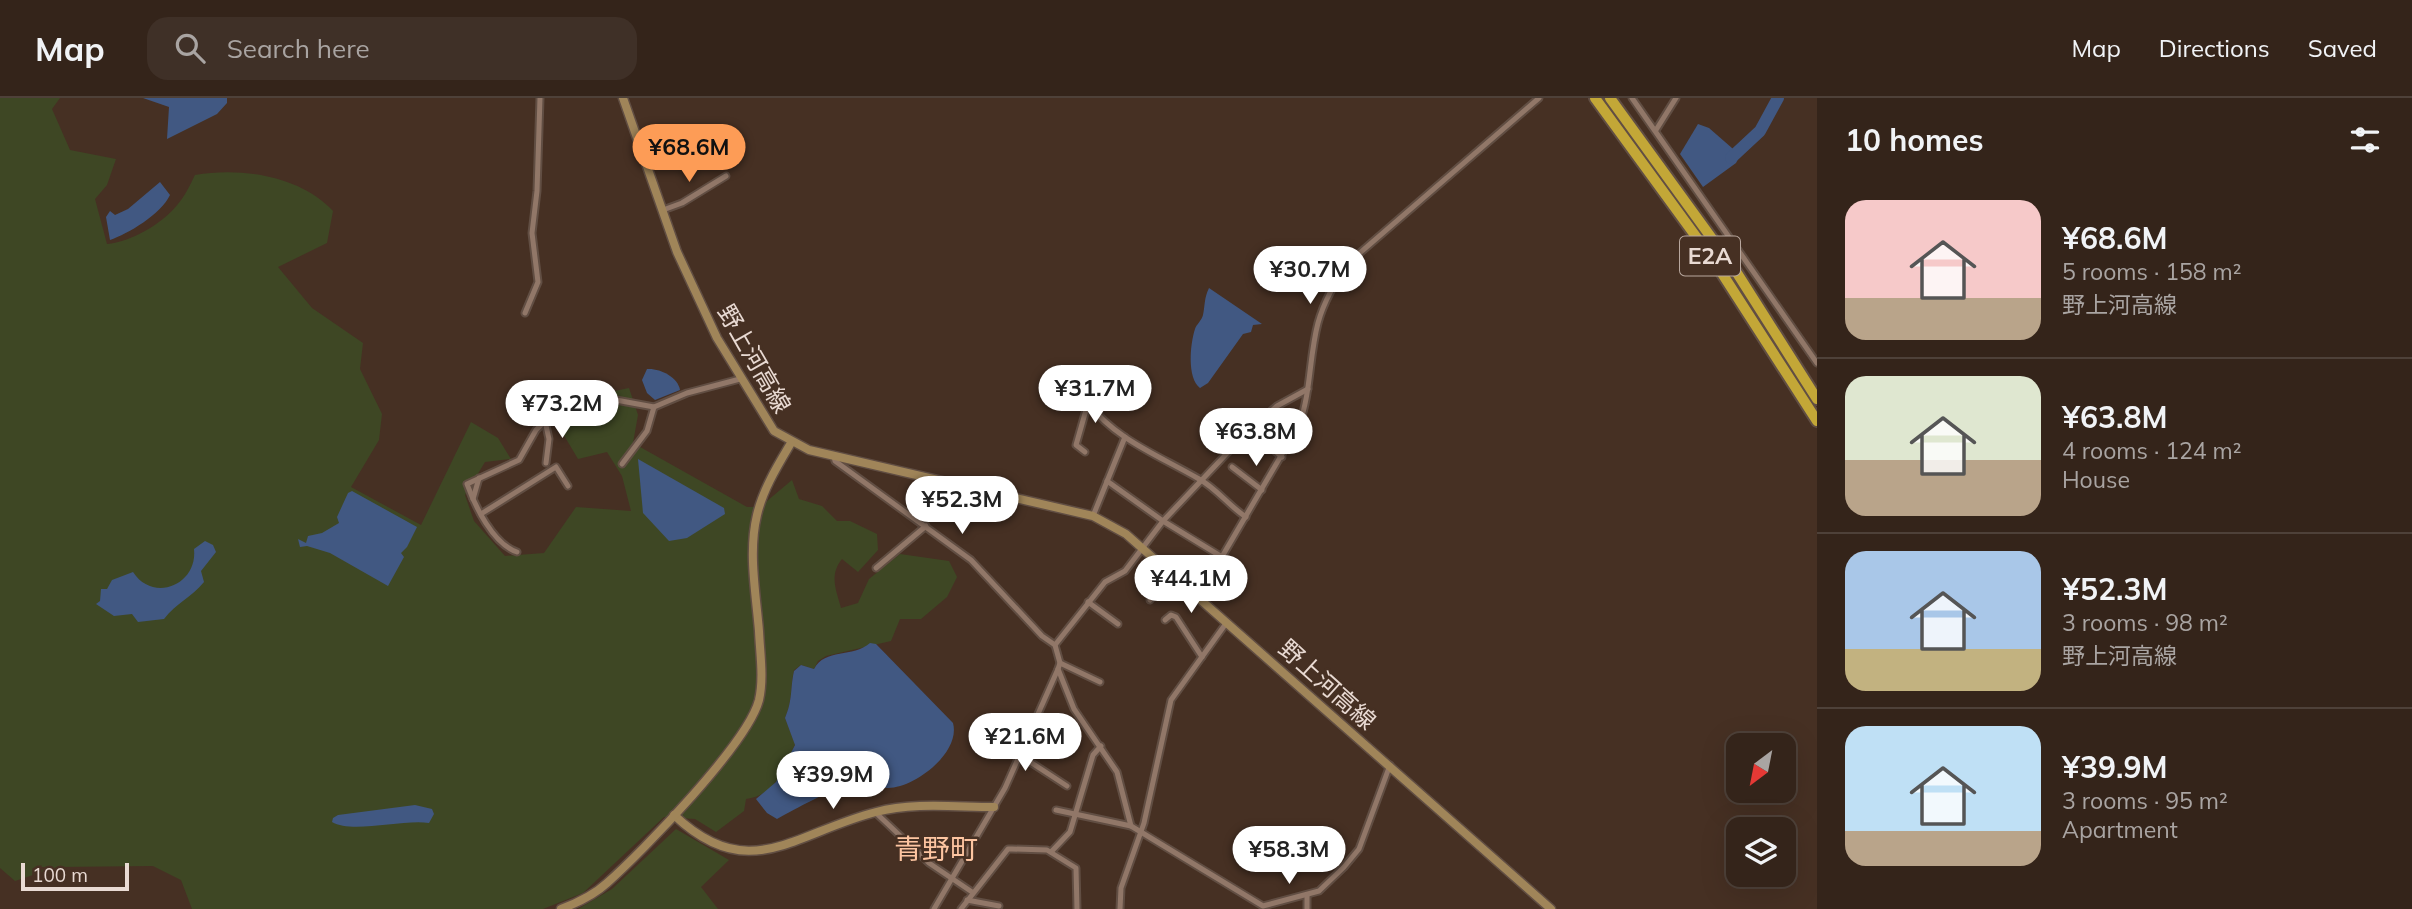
<!DOCTYPE html>
<meta charset="utf-8">
<style>
:root{--surface:#34241a;--page:#3f3027;--text:#f1f3f6;--muted:#a9a4a2;--line:#4e4139;--accent:#fd9c56}
body{margin:0;font-family:Mulish,"Noto Sans JP",sans-serif;background:var(--page);color:var(--text);height:100vh;display:flex;flex-direction:column;font-size:26px;white-space:nowrap}
*{box-sizing:border-box;margin:0}
p{font-size:23px;color:var(--muted)}
.icon{flex:none;width:38px;height:38px;fill:none;stroke:currentColor;stroke-width:2;stroke-linecap:round;stroke-linejoin:round}
.map{position:relative;flex:1;overflow:hidden}
.panel{display:flex;flex-direction:column;background:var(--surface);width:595px}
.panel>*{flex:none}
.needle{width:46px;rotate:212deg}
.controls{position:absolute;left:1726px;top:635px;display:grid;gap:14px}
.controls a{display:grid;place-items:center;width:70px;height:70px;border-radius:14px;background:var(--surface);box-shadow:0 7px 28px #0002,0 0 0 2px var(--line);font-size:35px}
.scale{position:absolute;left:21px;bottom:18px;width:108px;box-sizing:border-box;padding-left:7px;border:4px solid #e9dad3;border-top:0;font-size:19px;line-height:24px;white-space:nowrap;color:#e9dad3;-webkit-text-stroke:5px #463023;paint-order:stroke}
.price{position:absolute;translate:-50% -60px;padding:0 16px;border-radius:24px;background:#fff;color:#222;font-size:23px;line-height:46px;filter:drop-shadow(0 2px 4px #0008)}
.price::after{content:'';position:absolute;left:50%;top:42px;width:21px;height:16px;margin-left:-10px;background:inherit;clip-path:polygon(0 0,100% 0,50% 100%)}
.price.on{background:var(--accent);color:#111}
ul{padding:0;list-style:none}
li{display:flex;align-items:center;gap:21px;height:175px;padding:0 28px}
li+li{border-top:2px solid var(--line)}
li span{display:grid;place-items:center;flex:none;width:196px;height:140px;border-radius:21px;color:#555}
li>.icon{margin-inline-start:auto}
span .icon{width:84px;height:84px;fill:#fffc;stroke-width:1}
li b{font-size:30px}
h2{display:flex;justify-content:space-between;align-items:center;height:84px;padding:0 28px;font-size:30px}
header{display:flex;align-items:center;gap:42px;box-sizing:border-box;height:98px;padding:0 35px;background:var(--surface);border-bottom:2px solid var(--line)}
header strong{font-size:33px}
nav{display:flex;gap:38px;margin-inline-start:auto;font-size:24px}
.search{width:490px;height:63px;background:var(--page);display:flex;align-items:center;gap:18px;box-sizing:border-box;padding:0 24px;border-radius:21px;color:var(--muted);font-size:26px}
main{display:flex;flex:1;min-height:0}
.map>svg:first-child{display:block}
</style>
<header>
<strong>Map</strong>
<div class="search"><svg class="icon" aria-label="search" viewBox="0 0 24 24"><circle cx="10" cy="10" r="6"/><path d="M15 15l6 6"/></svg>Search here</div>
<nav><a>Map</a><a>Directions</a><a>Saved</a></nav>
</header>
<main>
<div class="map">
<svg width="1817" height="811" viewBox="0 0 1817 811">
<rect width="100%" height="100%" fill="#463023"/>
<g fill="#3e4724">
<path d="M0,0H60L52,11L70,52L116,61L107,87L95,101L107,146C131,144 162,126 178,106C185,98 190,87 195,77C242,69 300,78 333,113L327,145L278,169L312,210L363,245L360,271L382,316L379,342L351,389L421,427L471,324L498,340L511,361L485,364L465,397L474,423L505,458L544,455L576,409L631,413L622,378L607,354L578,361L562,334V304L629,290L638,317L633,345L747,409H760L792,382L799,401L822,408L837,423H850L877,436L878,452L858,474L842,461C829,477 836,492 841,510L858,505L869,481L900,456L949,463L957,479L947,499L921,521H900L891,543L826,558L818,563L814,571L801,567L794,572C790,591 793,601 785,620L795,646C785,670 775,698 746,701L744,713L716,734L695,721L664,719L583,795L543,811H192L181,782L153,768L57,769L15,783L0,770Z"/>
<path d="M676,731L729,762L701,789L718,811H578L612,791Z"/>
</g>
<g fill="#415882">
<path d="M143,0H227V5L217,16L167,41L169,9Z"/>
<path d="M1698,26L1709,30L1740,57L1736,65L1703,89L1680,56Z"/>
<path d="M160,84L170,97C161,116 128,136 110,142L106,119L110,113L115,117L128,111Z"/>
<path d="M1209,190L1262,226L1253,227L1251,234L1243,236L1208,285L1200,290C1187,280 1190,246 1195,231C1196,227 1202,222 1203,217C1205,208 1204,200 1209,190Z"/>
<path d="M647,271C660,270 678,279 680,292L655,302L647,295L642,282Z"/>
<path d="M638,361L724,410L725,416L687,440L669,443L643,415Z"/>
<path d="M352,393L417,429L407,449L401,455L404,459L388,488L330,455L307,448L300,449L298,441L306,445L308,438L322,435L339,425L337,419L348,395Z"/>
<path d="M205,443L213,447L216,454L201,473L204,484C191,500 176,505 164,521L138,524L132,516L114,518L96,506L100,503L101,491H107L112,482L133,474C153,505 198,487 194,451Z"/>
<path d="M870,545L876,546L953,625C961,654 915,690 888,690C876,690 862,683 850,686C832,691 795,711 777,721L767,715L756,701L776,684L795,647L785,620C793,601 790,591 794,573L801,567L814,571C825,550 853,560 870,545Z"/>
<path d="M415,707L432,711L434,716L429,725C403,721 352,736 332,724L333,720L338,717Z"/>
</g>
<g fill="none" stroke-linecap="round" stroke-linejoin="round">
<path stroke="#415882" stroke-width="12" d="M1731,60L1760,33L1778,0"/>
<defs>
<g id="street">
<path d="M1632,0L1817,265"/>
<path d="M1656,32L1676,0"/>
<path d="M663,112L682,105L726,78"/>
<path d="M525,215L538,184L532,135L537,93L540,0"/>
<path d="M1088,305C1116,342 1160,358 1199,381C1216,390 1229,408 1246,419"/>
<path d="M545,323L549,341L546,365"/>
<path d="M1250,331L1282,359"/>
<path d="M1085,354L1076,347L1088,305"/>
<path d="M834,358L835,363L971,462L1042,538L1055,547"/>
<path d="M622,366L647,333L654,309"/>
<path d="M1232,369L1262,392"/>
<path d="M1107,383L1163,423L1222,459"/>
<path d="M473,401L479,380"/>
<path d="M481,416L556,369L568,388"/>
<path d="M1093,418L1125,339"/>
<path d="M517,454C493,446 475,408 467,386L519,362L536,332L545,323L588,305L605,300L654,309L687,295L740,281"/>
<path d="M876,470L926,428"/>
<path d="M1199,498L1299,327C1311,295 1309,259 1318,225C1324,203 1335,185 1347,166L1539,0"/>
<path d="M1150,502L1170,473"/>
<path d="M1088,504L1118,526"/>
<path d="M1165,522L1171,517L1176,519L1202,559"/>
<path d="M1060,565L1100,584"/>
<path d="M1058,571L1074,611L1117,674L1131,728L1263,808L1319,793L1344,769L1359,751L1390,667"/>
<path d="M990,645L1018,656L1067,688"/>
<path d="M1056,712L1131,728"/>
<path d="M875,714L929,765L972,794"/>
<path d="M1051,754L1070,734L1093,657L1101,648"/>
<path d="M967,802L999,808"/>
<path d="M934,811L1005,690L1058,571L1060,565L1055,547L1105,484L1125,473L1163,423L1250,331L1277,308L1308,291"/>
<path d="M961,811L1008,751H1012L1047,752L1076,770L1077,811"/>
<path d="M1120,811L1121,790L1144,725L1171,602L1227,524"/>
<path d="M1307,811V798"/>
</g>
<g id="secondary">
<path d="M623,0L677,154L717,240L774,333L809,352L1093,418L1126,436L1551,811"/>
<path d="M674,717C749,788 794,735 876,714C913,704 956,709 994,709"/>
<path d="M561,811C577,805 594,797 607,785C643,753 748,645 759,602C764,580 760,556 759,533C756,496 748,454 757,417C763,391 778,367 791,345"/>
</g>
<g id="highway">
<path d="M1595,0L1716,166L1817,323"/>
<path d="M1610,0L1737,175L1817,301"/>
</g>
</defs>
<use href="#street" stroke="#614e43" stroke-width="9"/>
<use href="#secondary" stroke="#614e43" stroke-width="11"/>
<use href="#highway" stroke="#614e43" stroke-width="14"/>
<use href="#street" stroke="#917768" stroke-width="5"/>
<use href="#secondary" stroke="#a08559" stroke-width="8"/>
<use href="#highway" stroke="#c3a737" stroke-width="10"/>
</g>
<g text-anchor="middle" stroke-width="5" stroke-linejoin="round" paint-order="stroke">
<rect fill="#463023" stroke="#b8a79e" stroke-width="2" x="1680" y="138.5" width="60" height="39" rx="5"/>
<g font-size="23" font-weight="bold" fill="#e9dad3">
<text x="1710" y="166">E2A</text>
</g>
<g font-size="24" fill="#e9dad3" stroke="#463023">
<text transform="translate(754 261) rotate(60)" y="8">野上河高線</text>
<text transform="translate(1327 587) rotate(42)" y="8">野上河高線</text>
</g>
<g font-size="28" fill="#fdc5a1" stroke="#463023">
<text x="936" y="761">青野町</text>
</g>
</g>
</svg>
<div class="controls">
<a><svg class="needle" viewBox="-14 -14 28 28"><path d="M0-13l5 13h-10z" fill="#e53935"/><path d="M0 13l5-13h-10z" fill="#a9a4a2"/></svg></a>
<a><svg class="icon" aria-label="layers" viewBox="0 0 24 24"><path d="M12 4l9 5-9 5-9-5zM3 14l9 5 9-5"/></svg></a>
</div>
<div class="scale">100 m</div>
<b class="price on" style="left:689px;top:86px">¥68.6M</b>
<b class="price" style="left:1310px;top:208px">¥30.7M</b>
<b class="price" style="left:1095px;top:327px">¥31.7M</b>
<b class="price" style="left:562px;top:342px">¥73.2M</b>
<b class="price" style="left:1256px;top:370px">¥63.8M</b>
<b class="price" style="left:962px;top:438px">¥52.3M</b>
<b class="price" style="left:1191px;top:517px">¥44.1M</b>
<b class="price" style="left:1025px;top:675px">¥21.6M</b>
<b class="price" style="left:833px;top:713px">¥39.9M</b>
<b class="price" style="left:1289px;top:788px">¥58.3M</b>
</div>
<section class="panel">
<h2>10 homes<svg class="icon" aria-label="filters" viewBox="0 0 24 24"><path d="M4 7h16M4 17h16"/><circle cx="9" cy="7" r="2"/><circle cx="15" cy="17" r="2"/></svg></h2>
<ul>
<li><span style="background:linear-gradient(#f6c9c9 70%,#b9a48a 0)"><svg class="icon" aria-label="home" viewBox="0 0 24 24"><path d="M3 11l9-7 9 7M6 9v11h12V9"/></svg></span><div><b>¥68.6M</b><p>5 rooms · 158 m²</p><p>野上河高線</p></div></li>
<li><span style="background:linear-gradient(#dfe7d0 60%,#b9a48a 0)"><svg class="icon" aria-label="home" viewBox="0 0 24 24"><path d="M3 11l9-7 9 7M6 9v11h12V9"/></svg></span><div><b>¥63.8M</b><p>4 rooms · 124 m²</p><p>House</p></div></li>
<li><span style="background:linear-gradient(#a9c7e8 70%,#c2b280 0)"><svg class="icon" aria-label="home" viewBox="0 0 24 24"><path d="M3 11l9-7 9 7M6 9v11h12V9"/></svg></span><div><b>¥52.3M</b><p>3 rooms · 98 m²</p><p>野上河高線</p></div></li>
<li><span style="background:linear-gradient(#bfe0f5 75%,#b9a48a 0)"><svg class="icon" aria-label="home" viewBox="0 0 24 24"><path d="M3 11l9-7 9 7M6 9v11h12V9"/></svg></span><div><b>¥39.9M</b><p>3 rooms · 95 m²</p><p>Apartment</p></div></li>
</ul>
</section>
</main>
